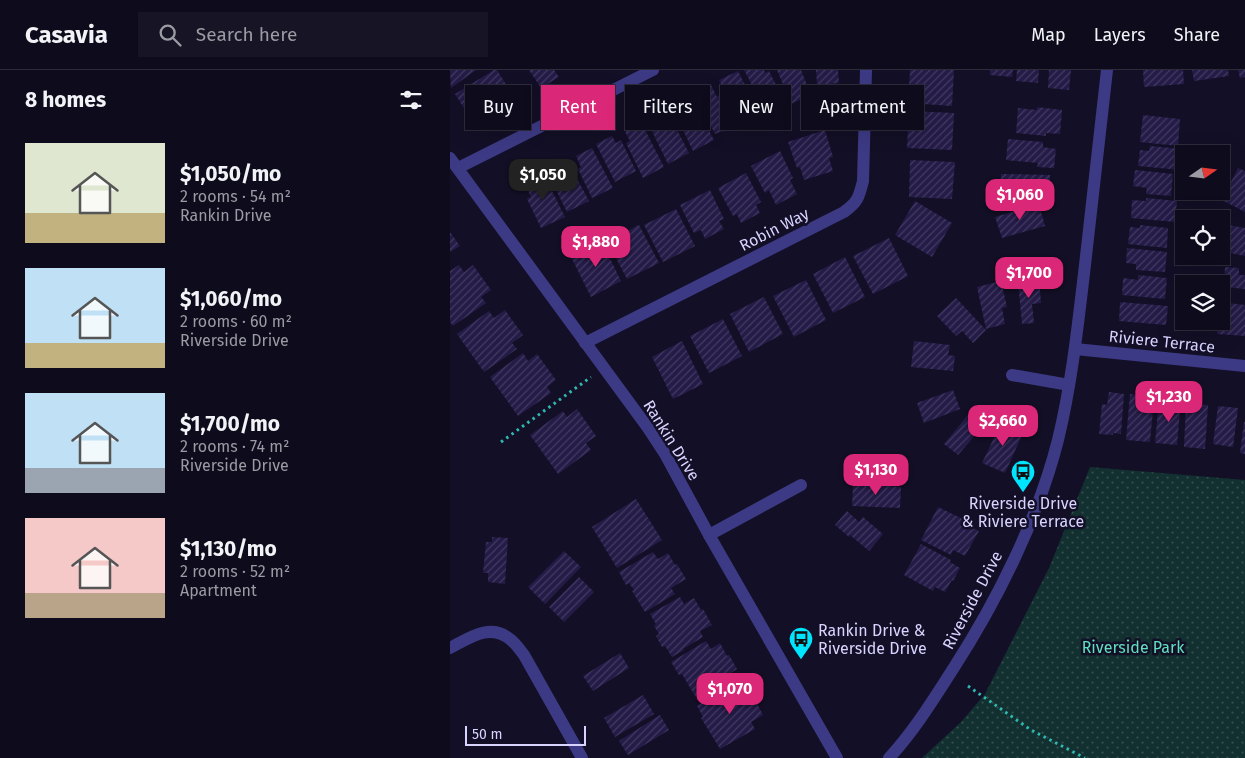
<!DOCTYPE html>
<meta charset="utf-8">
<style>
:root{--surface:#0e0b1c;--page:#171425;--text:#f1f3f6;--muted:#9b9ba3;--line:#2e2b3b;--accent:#db2777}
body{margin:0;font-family:"Fira Sans",sans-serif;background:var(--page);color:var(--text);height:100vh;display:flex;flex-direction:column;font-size:19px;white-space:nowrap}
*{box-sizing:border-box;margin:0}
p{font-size:16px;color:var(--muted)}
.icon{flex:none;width:28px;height:28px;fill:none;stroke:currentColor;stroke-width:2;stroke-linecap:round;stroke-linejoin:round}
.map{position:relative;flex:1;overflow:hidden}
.sheet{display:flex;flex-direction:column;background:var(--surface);width:450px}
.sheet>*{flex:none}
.guide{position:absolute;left:15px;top:15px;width:475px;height:45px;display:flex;gap:10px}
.needle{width:32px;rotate:76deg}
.fabs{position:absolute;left:725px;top:75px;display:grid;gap:10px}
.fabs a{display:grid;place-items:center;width:55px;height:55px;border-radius:0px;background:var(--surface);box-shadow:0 5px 20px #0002,0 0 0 1px var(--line);font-size:25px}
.scale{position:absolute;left:15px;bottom:12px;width:121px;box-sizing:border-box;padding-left:5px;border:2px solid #d9d4ff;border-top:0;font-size:14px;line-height:18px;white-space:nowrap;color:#d9d4ff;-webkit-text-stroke:4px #130f26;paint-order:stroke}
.price{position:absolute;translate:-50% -42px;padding:0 11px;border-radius:10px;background:var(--accent);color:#fff;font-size:16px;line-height:32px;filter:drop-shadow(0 1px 2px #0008)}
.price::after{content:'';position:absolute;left:50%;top:30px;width:15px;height:11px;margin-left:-8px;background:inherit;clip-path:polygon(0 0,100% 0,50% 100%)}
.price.on{background:#222;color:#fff}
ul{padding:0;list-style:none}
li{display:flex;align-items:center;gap:15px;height:125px;padding:0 25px}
li span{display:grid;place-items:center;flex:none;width:140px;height:100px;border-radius:0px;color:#555}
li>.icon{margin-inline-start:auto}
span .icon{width:60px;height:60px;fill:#fffc;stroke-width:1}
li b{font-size:21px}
h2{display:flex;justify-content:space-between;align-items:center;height:60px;padding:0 25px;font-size:21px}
.pill{padding:0 18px;border-radius:0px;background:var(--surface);box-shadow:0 5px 20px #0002,0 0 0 1px var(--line);font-size:18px;line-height:45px}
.pill.on{background:var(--accent);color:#fff}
header{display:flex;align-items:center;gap:30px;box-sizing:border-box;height:70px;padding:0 25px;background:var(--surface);border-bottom:1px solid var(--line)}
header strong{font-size:24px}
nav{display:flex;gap:28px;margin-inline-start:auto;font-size:18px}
.search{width:350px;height:45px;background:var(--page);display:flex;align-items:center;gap:12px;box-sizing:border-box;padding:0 18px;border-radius:0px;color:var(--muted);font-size:19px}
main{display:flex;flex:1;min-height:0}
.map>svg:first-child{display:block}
</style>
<header>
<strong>Casavia</strong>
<div class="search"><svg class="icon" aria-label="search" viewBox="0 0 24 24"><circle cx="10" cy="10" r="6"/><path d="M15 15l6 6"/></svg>Search here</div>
<nav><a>Map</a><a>Layers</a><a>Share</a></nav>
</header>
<main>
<section class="sheet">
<h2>8 homes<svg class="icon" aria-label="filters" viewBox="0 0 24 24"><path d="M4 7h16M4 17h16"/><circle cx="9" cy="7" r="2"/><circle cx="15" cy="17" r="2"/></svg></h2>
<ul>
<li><span style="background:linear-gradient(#dfe7d0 70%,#c2b280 0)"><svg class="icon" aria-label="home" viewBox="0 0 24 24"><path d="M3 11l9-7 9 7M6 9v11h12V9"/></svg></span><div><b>$1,050/mo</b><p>2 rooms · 54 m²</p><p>Rankin Drive</p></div></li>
<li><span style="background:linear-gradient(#bfe0f5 75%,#c2b280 0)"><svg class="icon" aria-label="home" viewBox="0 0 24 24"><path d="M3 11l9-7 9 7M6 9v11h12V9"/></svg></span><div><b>$1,060/mo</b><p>2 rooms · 60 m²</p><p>Riverside Drive</p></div></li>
<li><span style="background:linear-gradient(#bfe0f5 75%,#9aa5b1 0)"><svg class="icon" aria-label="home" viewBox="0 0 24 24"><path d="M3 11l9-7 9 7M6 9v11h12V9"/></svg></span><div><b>$1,700/mo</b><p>2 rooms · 74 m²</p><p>Riverside Drive</p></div></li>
<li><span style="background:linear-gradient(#f6c9c9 75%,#b9a48a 0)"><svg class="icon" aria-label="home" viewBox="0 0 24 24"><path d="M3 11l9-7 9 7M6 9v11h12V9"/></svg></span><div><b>$1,130/mo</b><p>2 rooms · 52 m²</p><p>Apartment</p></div></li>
</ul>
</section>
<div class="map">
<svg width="795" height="688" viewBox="0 0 795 688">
<defs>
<pattern id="grass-dots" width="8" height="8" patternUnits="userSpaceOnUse" patternTransform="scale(1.25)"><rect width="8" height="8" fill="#12302f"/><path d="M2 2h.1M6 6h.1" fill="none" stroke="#344d4e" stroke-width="1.8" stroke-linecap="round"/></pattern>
<pattern id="building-hatch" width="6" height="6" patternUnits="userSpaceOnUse" patternTransform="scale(1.25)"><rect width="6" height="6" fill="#241b47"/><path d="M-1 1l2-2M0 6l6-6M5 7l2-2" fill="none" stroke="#433b63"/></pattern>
</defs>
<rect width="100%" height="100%" fill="#130f26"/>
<path fill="url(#grass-dots)" d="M640,397L795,410V688H472L511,652L535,624L599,498Z"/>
<g fill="url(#building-hatch)">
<path d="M0,0H26L1,18Z"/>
<path d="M44,0H47L65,29L24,54L5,24Z"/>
<path d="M79,0H104L109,7L91,18Z"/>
<path d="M294,0H314L315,3L319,1L332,27L313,36Z"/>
<path d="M327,0H351L361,25L341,34Z"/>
<path d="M366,0H388L389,13L367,15Z"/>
<path d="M460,0H504L502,36L458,33Z"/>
<path d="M540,0H563L562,7L540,5Z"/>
<path d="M567,0H589L588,13L566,11Z"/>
<path d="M599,0H621L619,20L598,18Z"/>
<path d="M693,0H733L734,14L694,17Z"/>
<path d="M742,0H778L779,6L744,11Z"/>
<path d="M788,0H795V7L790,8Z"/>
<path d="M288,1L310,45L292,54L269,10Z"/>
<path d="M261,15L267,27L271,24L286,55L273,62L272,61L265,64L244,24Z"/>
<path d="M240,24L264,70L243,81L228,50L231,48L224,33Z"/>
<path d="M587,37L612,40L610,64L596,63V66L566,63L568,38L587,40Z"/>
<path d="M212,41L219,54L223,52L239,83L218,94L196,49Z"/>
<path d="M459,41L504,43L502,80L457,78Z"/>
<path d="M693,45L730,49L728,76L690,72Z"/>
<path d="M191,52L214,97L193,108L176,73L180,71L174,60Z"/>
<path d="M375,60L383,87L379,88L383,101L354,110L350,97L347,98L338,72Z"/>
<path d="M162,66L166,73L171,70L186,101L165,112L146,74Z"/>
<path d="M558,69L593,72V77L606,79L604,98L587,97L588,93L556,90Z"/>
<path d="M700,76L732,79L730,100L688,96L690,80L699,81Z"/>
<path d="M142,78L163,118L142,128L128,99L131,97L126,86Z"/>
<path d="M330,81L343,108L340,110L347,124L326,135L319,120L315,123L301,96Z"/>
<path d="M460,90L505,92L502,129L459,127Z"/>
<path d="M113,91L119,103L123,101L139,131L117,142L96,100Z"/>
<path d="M788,98L795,101V142L772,130Z"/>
<path d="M685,100L723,104L721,126L696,124L697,118L683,116Z"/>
<path d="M93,103L115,147L91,158L77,129L81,127L74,113Z"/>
<path d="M296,103L311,132L306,135L310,143L291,153L287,144L283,146L268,118Z"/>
<path d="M551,104L600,105V131L550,130Z"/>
<path d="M260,120L274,149L269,151L274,159L255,169L251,160L244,163L230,135Z"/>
<path d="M696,128L727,131L725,152L681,148L682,130L696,131Z"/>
<path d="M465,131L502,153L482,187L445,165Z"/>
<path d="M589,134L595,156L552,168L545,147Z"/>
<path d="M226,139L245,176L213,192L194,155Z"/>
<path d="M771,154L795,158V186L771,181Z"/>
<path d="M189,155L209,193L177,209L157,171Z"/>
<path d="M690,155L718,158L717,178L678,174L680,157L690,158Z"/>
<path d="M0,162L10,176L0,182Z"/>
<path d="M439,168L458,206L423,224L403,186Z"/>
<path d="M151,170L171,211L141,227L120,185Z"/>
<path d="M677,178L717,182L715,202L686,200V194L676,193Z"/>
<path d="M395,187L415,227L383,243L363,204Z"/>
<path d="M9,195L14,202L23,195L41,220L31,227L36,233L3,256L0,252V201Z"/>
<path d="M775,197L789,198V205H795V219L774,217Z"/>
<path d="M688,205L717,208L715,229L672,225L673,208L688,210Z"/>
<path d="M589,209L591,233L582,234L584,253L572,254L568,211Z"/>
<path d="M356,210L376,250L344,267L323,226Z"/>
<path d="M551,211L557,237L552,238L555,254L536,259L527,217Z"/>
<path d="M314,227L333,264L299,282L280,244Z"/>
<path d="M506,228L536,260L523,273L512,261L506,266L487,246Z"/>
<path d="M670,232L718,236L716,255L669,251Z"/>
<path d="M771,232L795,235V266L767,264L768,251H771Z"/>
<path d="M55,240L73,265L62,273L67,279L34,302L7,264L39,241L44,248Z"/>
<path d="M273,249L292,286L259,303L240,266Z"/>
<path d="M232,271L253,314L223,329L202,287Z"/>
<path d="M464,271L500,275L498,285L505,286L503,301L461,297Z"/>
<path d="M73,283L78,291L87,284L106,310L97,317L101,323L68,346L40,307Z"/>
<path d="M503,320L510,339L474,353L467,333Z"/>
<path d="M659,322L674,324L671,364L663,363V365L649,364L652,334L657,335Z"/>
<path d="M680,324L698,326L697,339L703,340L700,372L676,370Z"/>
<path d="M714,328L731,330L727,375L705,373L708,341H713Z"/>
<path d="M736,334L758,335L755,379L734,377Z"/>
<path d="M768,336L788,338L783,377L763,374Z"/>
<path d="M127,339L146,366L136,373L141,380L108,404L80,365L113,341L117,347Z"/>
<path d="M518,345L532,357L508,385L494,374Z"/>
<path d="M552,351L574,361L555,403L532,393Z"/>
<path d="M794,352H795V384L790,383Z"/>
<path d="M403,414L451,417L450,438L402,436Z"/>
<path d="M186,429L212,470L167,498L142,457Z"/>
<path d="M488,437L517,451L515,454L529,461L515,486L503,480L501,485L471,470Z"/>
<path d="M397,441L409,452L413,447L433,464L419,481L400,465L399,467L385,455Z"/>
<path d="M42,467L58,468L55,514L38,512V503H33L36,472H42Z"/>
<path d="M471,474L501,490L500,492L510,498L503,511L502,510L495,522L485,517L483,521L454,505Z"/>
<path d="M114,481L131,497L95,534L78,517Z"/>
<path d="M203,482L208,489L218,483L225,495L227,494L236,509L221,518L225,524L195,542L182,521L184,520L179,513L176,515L169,502Z"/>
<path d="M129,507L144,522L114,552L99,537Z"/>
<path d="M230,527L234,534L244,528L251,540L253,539L262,555L250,561L253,567L233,579L234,580L222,587L215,576L212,577L206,566L209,564L204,556L206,554L200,544Z"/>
<path d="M256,571L261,579L270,573L277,586L279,585L287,599L276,606L280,612L248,631L232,604L229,605L221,592Z"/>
<path d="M170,583L179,598L143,621L133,606Z"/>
<path d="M280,616L285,624L295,617L303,630H305L313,645L301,652L305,659L270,679L251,648L253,647L247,636Z"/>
<path d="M193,625L204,644L165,667L154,648Z"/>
<path d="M210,645L219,660L178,685L169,671Z"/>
</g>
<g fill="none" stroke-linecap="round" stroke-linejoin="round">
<g stroke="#2fb8b0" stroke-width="3" stroke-dasharray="2.5 4" stroke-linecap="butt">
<path d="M51,372L141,307"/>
<path d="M518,616L581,660L635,688"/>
</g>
<g stroke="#3d3a85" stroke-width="12">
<path d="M0,88L198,358L215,384L259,465L387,688"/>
<path d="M8,98L203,0"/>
<path d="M135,273L394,142C408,132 409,127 413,111L416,0"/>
<path d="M625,279L795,296"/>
<path d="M562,305L619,315"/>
<path d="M259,465L351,415"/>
<path d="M0,578C19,568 41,552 61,570C66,574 70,580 74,585L132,688"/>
<path d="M439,688C464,661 483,630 503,599C547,531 588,449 608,370C622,312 628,254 635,195C642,130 650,65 657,0"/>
</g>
</g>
<defs>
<symbol id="bus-pin" viewBox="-11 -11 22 30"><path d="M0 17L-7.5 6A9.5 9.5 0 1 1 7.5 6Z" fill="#00e5ff" stroke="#130f26"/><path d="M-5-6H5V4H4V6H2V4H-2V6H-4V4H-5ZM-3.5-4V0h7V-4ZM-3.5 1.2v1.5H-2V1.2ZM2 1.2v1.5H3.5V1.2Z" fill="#111"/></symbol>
</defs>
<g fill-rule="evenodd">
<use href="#bus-pin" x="559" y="388" width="28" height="38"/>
<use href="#bus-pin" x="337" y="555" width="28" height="38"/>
</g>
<g text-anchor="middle" stroke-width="5" stroke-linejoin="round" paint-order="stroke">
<g font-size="16" fill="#d9d4ff" stroke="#130f26">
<text transform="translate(324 159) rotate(-27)" y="6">Robin Way</text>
<text transform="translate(712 271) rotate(6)" y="6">Riviere Terrace</text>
<text transform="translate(222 370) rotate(58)" y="6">Rankin Drive</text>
<text transform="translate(522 530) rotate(-62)" y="6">Riverside Drive</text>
</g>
<g font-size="16" fill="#d9d4ff" stroke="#130f26">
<text x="573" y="439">Riverside Drive<tspan x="573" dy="18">&amp; Riviere Terrace</tspan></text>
<text x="368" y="566" text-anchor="start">Rankin Drive &amp;<tspan x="368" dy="18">Riverside Drive</tspan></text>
</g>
<g font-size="16" fill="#5fe0c0" stroke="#130f26">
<text x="683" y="583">Riverside Park</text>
</g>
</g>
</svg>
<div class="fabs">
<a><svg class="needle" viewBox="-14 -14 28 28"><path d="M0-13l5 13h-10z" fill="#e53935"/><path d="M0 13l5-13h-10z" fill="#9b9ba3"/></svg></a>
<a><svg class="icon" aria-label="locate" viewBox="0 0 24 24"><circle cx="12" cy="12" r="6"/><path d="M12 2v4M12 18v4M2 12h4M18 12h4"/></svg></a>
<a><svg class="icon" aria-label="layers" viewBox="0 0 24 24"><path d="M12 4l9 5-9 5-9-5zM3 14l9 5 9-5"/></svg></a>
</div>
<div class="scale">50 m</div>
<b class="price on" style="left:93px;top:131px">$1,050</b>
<b class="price" style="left:570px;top:151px">$1,060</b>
<b class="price" style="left:146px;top:198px">$1,880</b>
<b class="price" style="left:579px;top:229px">$1,700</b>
<b class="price" style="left:719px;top:353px">$1,230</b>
<b class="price" style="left:553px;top:377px">$2,660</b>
<b class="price" style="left:426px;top:426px">$1,130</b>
<b class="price" style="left:280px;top:645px">$1,070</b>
<div class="guide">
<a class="pill">Buy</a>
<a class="pill on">Rent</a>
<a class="pill">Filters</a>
<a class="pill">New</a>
<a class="pill">Apartment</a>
</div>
</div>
</main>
